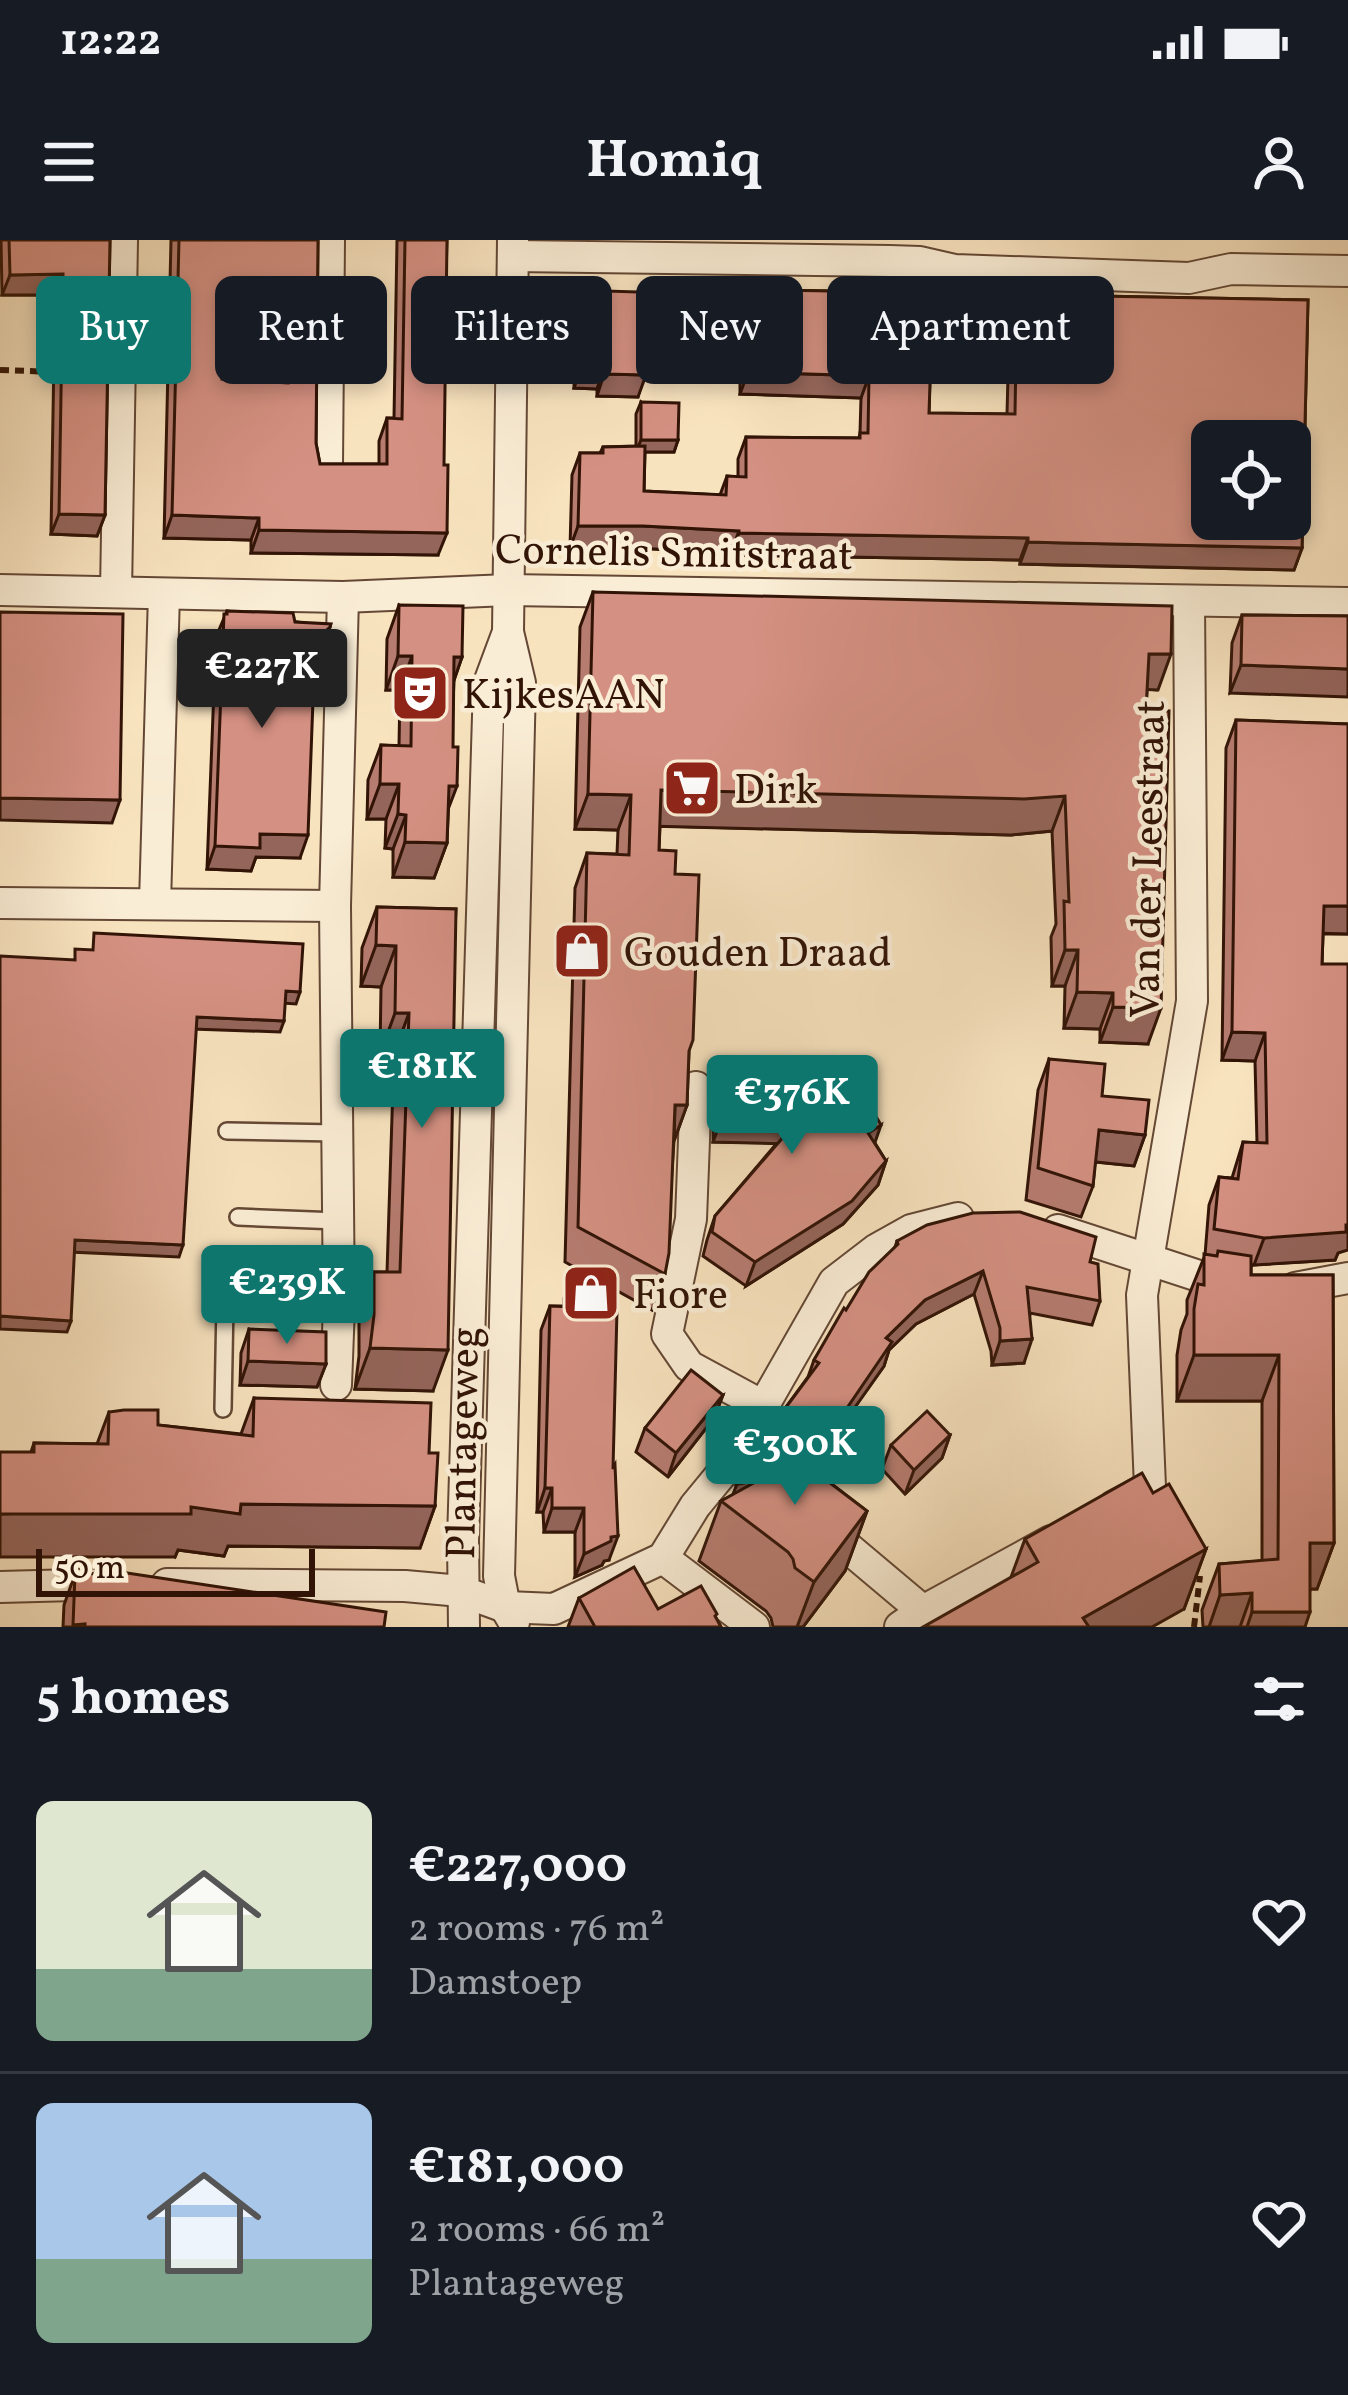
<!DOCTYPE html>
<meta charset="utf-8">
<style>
:root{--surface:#171b24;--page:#20242c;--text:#f1f3f6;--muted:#9ea1a6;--line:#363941;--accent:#0f766e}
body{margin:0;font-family:Vollkorn,serif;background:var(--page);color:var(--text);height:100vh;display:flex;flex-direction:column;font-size:45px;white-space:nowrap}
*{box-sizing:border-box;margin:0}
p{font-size:39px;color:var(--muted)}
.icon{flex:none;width:66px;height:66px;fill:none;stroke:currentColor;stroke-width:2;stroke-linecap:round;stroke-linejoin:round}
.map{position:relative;height:1387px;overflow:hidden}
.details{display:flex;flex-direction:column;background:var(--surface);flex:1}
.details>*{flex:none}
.guide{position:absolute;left:36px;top:36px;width:1278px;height:108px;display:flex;gap:24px}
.buttons{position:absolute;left:1191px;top:180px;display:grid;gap:24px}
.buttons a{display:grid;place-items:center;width:120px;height:120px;border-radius:18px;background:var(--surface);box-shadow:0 6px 18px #0003;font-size:60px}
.scale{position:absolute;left:36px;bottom:30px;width:279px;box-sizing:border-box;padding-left:12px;border:6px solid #321407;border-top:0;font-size:33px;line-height:42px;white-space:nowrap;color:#321407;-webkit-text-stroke:9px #faedd5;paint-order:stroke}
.price{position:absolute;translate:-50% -102px;padding:0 27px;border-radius:12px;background:var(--accent);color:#fff;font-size:39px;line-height:78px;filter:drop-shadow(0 3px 6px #0008)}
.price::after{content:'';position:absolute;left:50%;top:72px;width:36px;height:27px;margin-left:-18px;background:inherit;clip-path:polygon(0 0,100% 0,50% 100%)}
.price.on{background:#222;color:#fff}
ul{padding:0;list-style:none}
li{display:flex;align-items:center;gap:36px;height:300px;padding:0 36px}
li+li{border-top:3px solid var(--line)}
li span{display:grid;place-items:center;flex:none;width:336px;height:240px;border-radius:18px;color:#555}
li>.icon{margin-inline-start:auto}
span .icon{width:144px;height:144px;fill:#fffc;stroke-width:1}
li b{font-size:51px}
h2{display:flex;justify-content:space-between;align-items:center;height:144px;padding:0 36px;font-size:51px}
.pill{padding:0 42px;border-radius:18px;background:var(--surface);box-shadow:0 6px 18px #0003;font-size:42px;line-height:108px}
.pill.on{background:var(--accent);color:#fff}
.status{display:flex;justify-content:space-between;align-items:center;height:84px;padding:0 60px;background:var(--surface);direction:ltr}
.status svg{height:33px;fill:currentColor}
header{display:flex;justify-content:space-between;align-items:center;height:156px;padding:0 36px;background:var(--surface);font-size:54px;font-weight:700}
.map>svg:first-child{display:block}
</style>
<div class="status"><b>12:22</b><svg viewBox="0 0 49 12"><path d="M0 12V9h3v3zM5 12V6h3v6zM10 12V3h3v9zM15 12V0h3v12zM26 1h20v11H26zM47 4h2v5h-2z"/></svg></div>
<header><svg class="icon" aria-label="menu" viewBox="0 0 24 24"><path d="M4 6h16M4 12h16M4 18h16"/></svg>Homiq<svg class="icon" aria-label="person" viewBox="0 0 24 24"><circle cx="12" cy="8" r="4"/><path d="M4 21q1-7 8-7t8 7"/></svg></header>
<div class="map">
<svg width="1348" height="1387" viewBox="0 0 1348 1387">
<rect width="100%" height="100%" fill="#f8e3bf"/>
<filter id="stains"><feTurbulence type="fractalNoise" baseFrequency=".00167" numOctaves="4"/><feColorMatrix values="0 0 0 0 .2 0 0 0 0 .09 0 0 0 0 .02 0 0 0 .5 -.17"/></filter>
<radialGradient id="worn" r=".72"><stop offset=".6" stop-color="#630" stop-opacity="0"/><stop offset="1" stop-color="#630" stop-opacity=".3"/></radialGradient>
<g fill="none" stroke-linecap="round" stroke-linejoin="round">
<defs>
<g id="service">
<path d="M227,891L337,893"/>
<path d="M238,977L338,981"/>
<path d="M223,1169L225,1063L339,1066"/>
</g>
<g id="minor">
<path d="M513,0L508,392L520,443L499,1336L505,1367L514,1382"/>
<path d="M513,16L890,21L920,22L955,30L1189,38L1231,29L1348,31"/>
<path d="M327,225L329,0"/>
<path d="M0,350L343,357L508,350L1348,363"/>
<path d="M116,352L122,0"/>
<path d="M0,663L335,666"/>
<path d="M155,663L164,354"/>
<path d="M696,847L691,979L667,1094L689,1126L763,1166"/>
<path d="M1058,990L1211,1040L1235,1043"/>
<path d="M1295,1048L1348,1038"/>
<path d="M336,1145L339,1066L335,666L343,357"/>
<path d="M1114,1266L1150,1247L1142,1055L1192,761L1189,361"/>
<path d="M822,1286L923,1371"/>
<path d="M663,1318L754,1387"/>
<path d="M167,1344L405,1346L461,1351L505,1367L554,1369L663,1318L695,1266L732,1221L834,1042L877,1009L911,990L958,978"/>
<path d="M0,1347L113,1344"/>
<path d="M464,1387L463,1300L489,443L508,392"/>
<path d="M900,1387L923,1371L1051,1301"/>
</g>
</defs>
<use href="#service" stroke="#644835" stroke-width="20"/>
<use href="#minor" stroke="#644835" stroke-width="34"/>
<g stroke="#321407" stroke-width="6" stroke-dasharray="9 6" stroke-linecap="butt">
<path d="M0,130L56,132"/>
<path d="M219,130L275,133"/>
<path d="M275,146L276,100"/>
<path d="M1194,1387L1200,1336"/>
</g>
<use href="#service" stroke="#faedd5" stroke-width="15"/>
<use href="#minor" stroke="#faedd5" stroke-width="30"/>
</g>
<g fill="#b67c70" stroke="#321407" stroke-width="3" fill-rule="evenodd">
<path d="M1,0H110L105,275L97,296L51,294L55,55H2Z"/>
<path d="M171,0H318L316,203L320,224H379V201L387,178H394L397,0H447L438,315L251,313V300L164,298ZM223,102L282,104L281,142L222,139Z"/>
<path d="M729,49L1308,60L1302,308L1294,330L1055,325L1020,324V320L731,315V313L635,308H570L572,235L580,213H600L603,207L636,206V174L641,162L678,200L674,212H645L644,251L720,255L727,236L738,237V219L746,197L859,198L860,193L861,158L740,154V118L647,116L638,157L597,156V149L574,148L575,76L583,54L725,58ZM1008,136L1007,174L929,173L930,137Z"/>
<path d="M593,352L1158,450L1147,449L1146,470L1148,804L1100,802V789L1064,788L1065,746H1052L1051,697L1056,684L1052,591L1011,595L660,586L659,610L675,634L689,811L687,865L674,901L665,1034L652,1070L565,1022L575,648L587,613L617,614L618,590L575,589L580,387Z"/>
<path d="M399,365L462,417L454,440L447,603L434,638L393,637V609L385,608L386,579H367L368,540L381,505L399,506L400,450H386L387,399Z"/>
<path d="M227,371L330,387L322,410L269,459L300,618L256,617L251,631L207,629L216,397Z"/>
<path d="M1242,375L1348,376L1230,453L1232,403Z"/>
<path d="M1236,480L1348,484V694H1323L1322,724L1338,1013L1335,1020L1251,1025V1035H1333L1334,1303L1317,1349H1310L1305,1387H1203L1202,1370L1219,1324L1262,1321V1161H1177V1115L1181,1090L1187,1074V1060L1205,1015L1209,965L1219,937L1232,938L1243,902L1257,903L1255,821L1222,820L1226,508Z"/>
<path d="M377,667L456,669L433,1151L355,1149L359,1116V1073L374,1032H387L394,814H380L381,747L361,746L362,708Z"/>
<path d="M723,818L816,886L875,903L886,921L878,945L843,984L746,1046L703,1016L707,1000L715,976L777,903L713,902L714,841Z"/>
<path d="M1049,819L1102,856L1145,895L1134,926L1095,922L1093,946L1081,977L1026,960L1038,850Z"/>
<path d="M897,1001L1090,1022L1100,1061L1092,1085L1030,1073L1024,1123L992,1125L991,1111L974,1054L916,1084L889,1110L884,1126L850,1174L842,1198L816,1232L867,1271L845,1331L803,1387H773L771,1378L766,1371L699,1321L721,1261L733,1255L749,1217L771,1198L778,1178L808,1137L814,1120L846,1070L895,1007Z"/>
<path d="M573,1034L609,1320L604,1321L602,1325L575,1337V1292H544L543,1272H537L541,1090L550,1066H564V1058Z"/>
<path d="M249,1089L326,1124L317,1147L240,1145L241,1113Z"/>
<path d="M723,1155L714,1178L668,1237L636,1212L645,1188Z"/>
<path d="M254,1158L429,1213L435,1266L420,1308L228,1306L224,1316L178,1310L175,1317L31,1212L34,1203L97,1204L109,1172L158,1185L241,1194Z"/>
<path d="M950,1195L942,1218L905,1254L882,1229L891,1205Z"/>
<path d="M1153,1253L1206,1309L1184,1369L1011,1337L1025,1299Z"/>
<path d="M75,1334L384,1387H63L64,1365Z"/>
<path d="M579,1358L716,1378L721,1387H568Z"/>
</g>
<g fill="#94655b" stroke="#321407" stroke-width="3">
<path d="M63,34L55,55H2L10,35Z"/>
<path d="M224,80L290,81L282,104L216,102Z"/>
<path d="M647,93L748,96L740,118L639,115Z"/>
<path d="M1016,114L1008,136L923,137L931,115Z"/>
<path d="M582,126L604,127L597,149L574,148Z"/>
<path d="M748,132L869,136L861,158L740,154Z"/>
<path d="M604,134L646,135L638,157L597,156Z"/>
<path d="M641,200H678L674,212H636Z"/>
<path d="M59,274L105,275L97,296L51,294Z"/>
<path d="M172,275L259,278L251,300L164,298Z"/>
<path d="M578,286H643L739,291L731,313L635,308H570Z"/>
<path d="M259,290L447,293L438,315L251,313Z"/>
<path d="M739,293L1028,298L1020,320L731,315Z"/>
<path d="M1028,302L1302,308L1294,330L1020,324Z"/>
<path d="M330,387L322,410L245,481L253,458Z"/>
<path d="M1149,414H1171L1158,450L1136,449Z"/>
<path d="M398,416H412L400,450H386Z"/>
<path d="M454,417H462L450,452Z"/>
<path d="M1241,425L1348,429V457L1230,453Z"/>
<path d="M380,544H399L386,579H367Z"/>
<path d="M449,546H457L444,580Z"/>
<path d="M661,550L1065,556L1052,591L1011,595L648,586Z"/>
<path d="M588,554L631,555L618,590L575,589Z"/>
<path d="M0,558L120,560L112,583L0,580Z"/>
<path d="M398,574L406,575L393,609L385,608Z"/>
<path d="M260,594L308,595L300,618L256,617L251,631L207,629L215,606Z"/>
<path d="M405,602L447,603L434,638L393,637Z"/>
<path d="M1324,666H1348V694L1313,693Z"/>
<path d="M376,705L396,706L381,747L361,746Z"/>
<path d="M1065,710H1078L1065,746H1052Z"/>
<path d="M286,751L300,752L296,764L281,763Z"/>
<path d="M1077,752L1113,753L1100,789L1064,788Z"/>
<path d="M1113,767L1161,768L1148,804L1100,802Z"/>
<path d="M395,773H409L394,814H380Z"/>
<path d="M197,777L284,781L280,792L193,789Z"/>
<path d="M1232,792L1265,793L1255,821L1222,820Z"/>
<path d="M675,865H687L674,901Z"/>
<path d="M722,878L798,880L789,904L713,902Z"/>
<path d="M881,885L873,908L868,893Z"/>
<path d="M1099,890L1145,895L1134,926L1087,921Z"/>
<path d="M886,921L878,945L843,984L746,1046L755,1022Z"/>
<path d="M1346,985H1348V1010L1338,1013L1335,1020L1254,1025L1264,998Z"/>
<path d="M75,1000L183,1005L179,1017L70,1012Z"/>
<path d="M983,1031L974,1054L916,1084L889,1110L884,1126L846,1180L850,1175L842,1198L804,1249L812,1226L886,1098L925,1060Z"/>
<path d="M0,1076L71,1081L67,1092L0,1089Z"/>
<path d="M1032,1099L1024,1123L992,1125L1000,1101Z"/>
<path d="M370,1108L448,1110L433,1151L355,1149Z"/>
<path d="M1194,1115H1279L1262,1161H1177Z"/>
<path d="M248,1121L326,1124L317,1147L240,1145Z"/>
<path d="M723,1155L714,1178L668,1237L676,1213Z"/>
<path d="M950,1195L942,1218L905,1254L914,1230Z"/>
<path d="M759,1240L728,1267L737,1244Z"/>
<path d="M545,1248H552L543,1272H537Z"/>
<path d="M241,1264L435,1266L420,1308L228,1306L224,1316L178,1310L175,1317H0V1274Z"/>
<path d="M552,1268H584L575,1292H544Z"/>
<path d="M867,1271L845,1331L803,1387H797L814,1342Z"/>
<path d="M618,1296L609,1320L604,1321L602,1325L575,1337L584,1314L611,1297Z"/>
<path d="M1310,1303H1334L1317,1349H1293Z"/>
<path d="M1206,1309L1184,1369L1152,1387H1080L1083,1378Z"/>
<path d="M1252,1353L1240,1387H1209L1220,1355Z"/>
<path d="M1252,1372H1310L1305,1387H1247Z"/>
</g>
<g fill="#d49082" stroke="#321407" stroke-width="3" fill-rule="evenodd">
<path d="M9,0H110L105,275L59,274L63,34L10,35Z"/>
<path d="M179,0H318L316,203L320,224H387V178L402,179L405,0H447L444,225H448L447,293L259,290V278L172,275ZM224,80L290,81L288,143L222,139Z"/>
<path d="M729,49L1308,60L1302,308L1063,303L1028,302V298L739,293V291L643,286H578L580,213H603V207L645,206L644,251L726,255L727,236L746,237V197L860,198V193H868L869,136L748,132V96L647,93L646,135L604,134V127L582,126L583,54H606V51L669,53V58H728ZM1016,114L1015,174L929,173L931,115ZM1212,201H1290V279H1212Z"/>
<path d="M641,162L679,163L678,200H641Z"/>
<path d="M593,352L1172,366L1171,414H1149L1146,470L1169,471L1161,768L1113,767V753L1077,752L1078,710H1065L1064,661L1069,662L1065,556L1024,559L661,550L659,610L676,611L675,634L699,635L693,800L689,811L687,865H675L669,1013L665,1034L578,987L587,613L629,615L631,555L588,554Z"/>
<path d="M399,365L463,366L462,417H454L453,507H458L457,546H449L447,603L405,602L406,575L398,574L399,544H380L381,505L411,506L412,416H398Z"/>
<path d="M227,371L293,373L295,382L331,384L330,387L253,458L313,460L308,595L260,594V608L215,606L224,374H227Z"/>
<path d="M0,372L123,374L120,560L0,558Z"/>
<path d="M1242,375L1348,376V429L1241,425Z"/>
<path d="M1236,480L1348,484V666H1324L1322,724H1348V985H1346V992L1264,998L1214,989L1219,937L1238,939L1243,902L1267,903L1265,793L1232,792Z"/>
<path d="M377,667L456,669L448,1110L370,1108L374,1075V1032H400L409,773H395L396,706L376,705Z"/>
<path d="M94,693L303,704L300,752L286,751L284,781L197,777L183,1005L75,1000L71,1081L0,1076V716L75,720V709L93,710Z"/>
<path d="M723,818L798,819L809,840L816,886L864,856L881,885L868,893L886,921L852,961L755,1022L712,992L715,976L798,880L722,878Z"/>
<path d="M1049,819L1105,824L1102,856L1149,860L1145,895L1099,890L1093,946L1038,928Z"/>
<path d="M1020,972L1096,997L1090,1022L1098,1024L1100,1061L1027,1047L1032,1099L1000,1101V1088L983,1031L925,1060L886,1098L892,1102L845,1171L850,1175L812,1226L773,1195L783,1182L778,1178L819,1123L814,1120L844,1068L846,1070L869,1032L898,1004L897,1001L927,985L973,973Z"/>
<path d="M1218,1011L1251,1016V1035H1333L1334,1303H1310V1372H1252V1353L1220,1355L1219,1324L1278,1319L1279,1115H1194V1069L1198,1044L1204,1045V1014L1217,1016Z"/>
<path d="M573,1034L617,1070L613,1229L615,1225L618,1296L611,1297V1301L584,1314V1268H552V1248H545L550,1066L572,1067Z"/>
<path d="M249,1089L326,1092V1124L248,1121Z"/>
<path d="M691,1130L723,1155L676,1213L645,1188Z"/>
<path d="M254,1158L431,1163L429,1213H438L435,1266L241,1264L240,1274L191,1267V1274H0V1212H34V1203L108,1204L109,1172L124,1170H158V1185L253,1196Z"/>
<path d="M927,1171L950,1195L914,1230L891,1205Z"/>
<path d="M767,1195L867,1271L814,1342L795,1328L793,1319L788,1312L721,1261L759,1240L737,1244L754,1221L749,1217Z"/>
<path d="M1142,1233L1153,1253L1169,1244L1206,1309L1083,1378L1089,1387H923L1038,1322L1025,1299Z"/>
<path d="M634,1327L658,1369L701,1346L717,1374L715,1376L721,1387H595L579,1358Z"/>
<path d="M127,1333L386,1372L384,1387H85V1384L73,1385L75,1334Z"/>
</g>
<defs>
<symbol id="theatre-square" viewBox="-11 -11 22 22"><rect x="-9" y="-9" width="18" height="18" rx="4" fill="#8f2418" stroke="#faedd5"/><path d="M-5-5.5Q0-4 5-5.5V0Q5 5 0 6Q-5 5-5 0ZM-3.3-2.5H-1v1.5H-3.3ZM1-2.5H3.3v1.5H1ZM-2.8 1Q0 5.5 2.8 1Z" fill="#fff"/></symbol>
<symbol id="supermarket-square" viewBox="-11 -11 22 22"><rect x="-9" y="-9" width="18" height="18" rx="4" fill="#8f2418" stroke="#faedd5"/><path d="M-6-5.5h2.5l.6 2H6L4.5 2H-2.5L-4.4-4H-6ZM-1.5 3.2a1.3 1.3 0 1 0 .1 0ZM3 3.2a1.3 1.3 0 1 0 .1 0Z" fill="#fff"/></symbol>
<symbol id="shop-square" viewBox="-11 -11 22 22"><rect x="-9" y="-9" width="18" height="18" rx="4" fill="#8f2418" stroke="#faedd5"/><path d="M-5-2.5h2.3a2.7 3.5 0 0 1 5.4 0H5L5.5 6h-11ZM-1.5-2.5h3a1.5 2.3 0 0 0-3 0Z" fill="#fff"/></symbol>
</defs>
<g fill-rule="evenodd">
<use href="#theatre-square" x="387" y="420" width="66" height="66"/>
<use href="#supermarket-square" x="659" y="515" width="66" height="66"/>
<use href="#shop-square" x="549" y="678" width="66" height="66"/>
<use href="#shop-square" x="558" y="1020" width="66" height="66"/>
</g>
<g text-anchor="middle" stroke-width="9" stroke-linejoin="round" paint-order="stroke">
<g font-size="42" fill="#321407" stroke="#faedd5">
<text transform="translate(674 311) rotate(1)" y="15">Cornelis Smitstraat</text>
<text transform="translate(1146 619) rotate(-89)" y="15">Van der Leestraat</text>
<text transform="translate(461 1203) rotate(-89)" y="15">Plantageweg</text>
</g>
<g font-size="42" fill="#321407" stroke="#faedd5" text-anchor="start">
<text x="462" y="468">KijkesAAN</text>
<text x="734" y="563">Dirk</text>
<text x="624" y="726">Gouden Draad</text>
<text x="633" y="1068">Fiore</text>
</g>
</g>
<rect width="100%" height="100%" filter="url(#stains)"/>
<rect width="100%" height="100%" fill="url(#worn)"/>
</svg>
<div class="buttons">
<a><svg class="icon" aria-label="locate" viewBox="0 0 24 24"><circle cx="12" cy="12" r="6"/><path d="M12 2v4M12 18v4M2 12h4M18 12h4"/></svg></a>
</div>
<div class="scale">50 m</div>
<b class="price on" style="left:262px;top:491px">€227K</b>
<b class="price" style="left:422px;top:891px">€181K</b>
<b class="price" style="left:792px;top:917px">€376K</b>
<b class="price" style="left:287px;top:1107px">€239K</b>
<b class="price" style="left:795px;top:1268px">€300K</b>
<div class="guide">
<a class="pill on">Buy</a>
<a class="pill">Rent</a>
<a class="pill">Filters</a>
<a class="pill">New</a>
<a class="pill">Apartment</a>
</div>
</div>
<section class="details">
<h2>5 homes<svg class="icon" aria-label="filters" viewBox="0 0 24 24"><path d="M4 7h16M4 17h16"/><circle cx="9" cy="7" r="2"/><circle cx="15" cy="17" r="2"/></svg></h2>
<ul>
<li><span style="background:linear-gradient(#dfe7d0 70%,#7fa58c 0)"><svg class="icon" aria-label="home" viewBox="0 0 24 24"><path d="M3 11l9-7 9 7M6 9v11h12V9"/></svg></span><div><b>€227,000</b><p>2 rooms · 76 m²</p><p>Damstoep</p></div><svg class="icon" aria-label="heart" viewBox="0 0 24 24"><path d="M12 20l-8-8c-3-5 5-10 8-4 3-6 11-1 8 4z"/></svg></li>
<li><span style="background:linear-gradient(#a9c7e8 65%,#7fa58c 0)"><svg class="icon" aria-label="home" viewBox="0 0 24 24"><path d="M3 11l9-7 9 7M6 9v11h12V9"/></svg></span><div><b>€181,000</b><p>2 rooms · 66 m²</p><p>Plantageweg</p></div><svg class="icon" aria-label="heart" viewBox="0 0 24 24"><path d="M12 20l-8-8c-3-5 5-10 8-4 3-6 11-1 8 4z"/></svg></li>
</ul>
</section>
